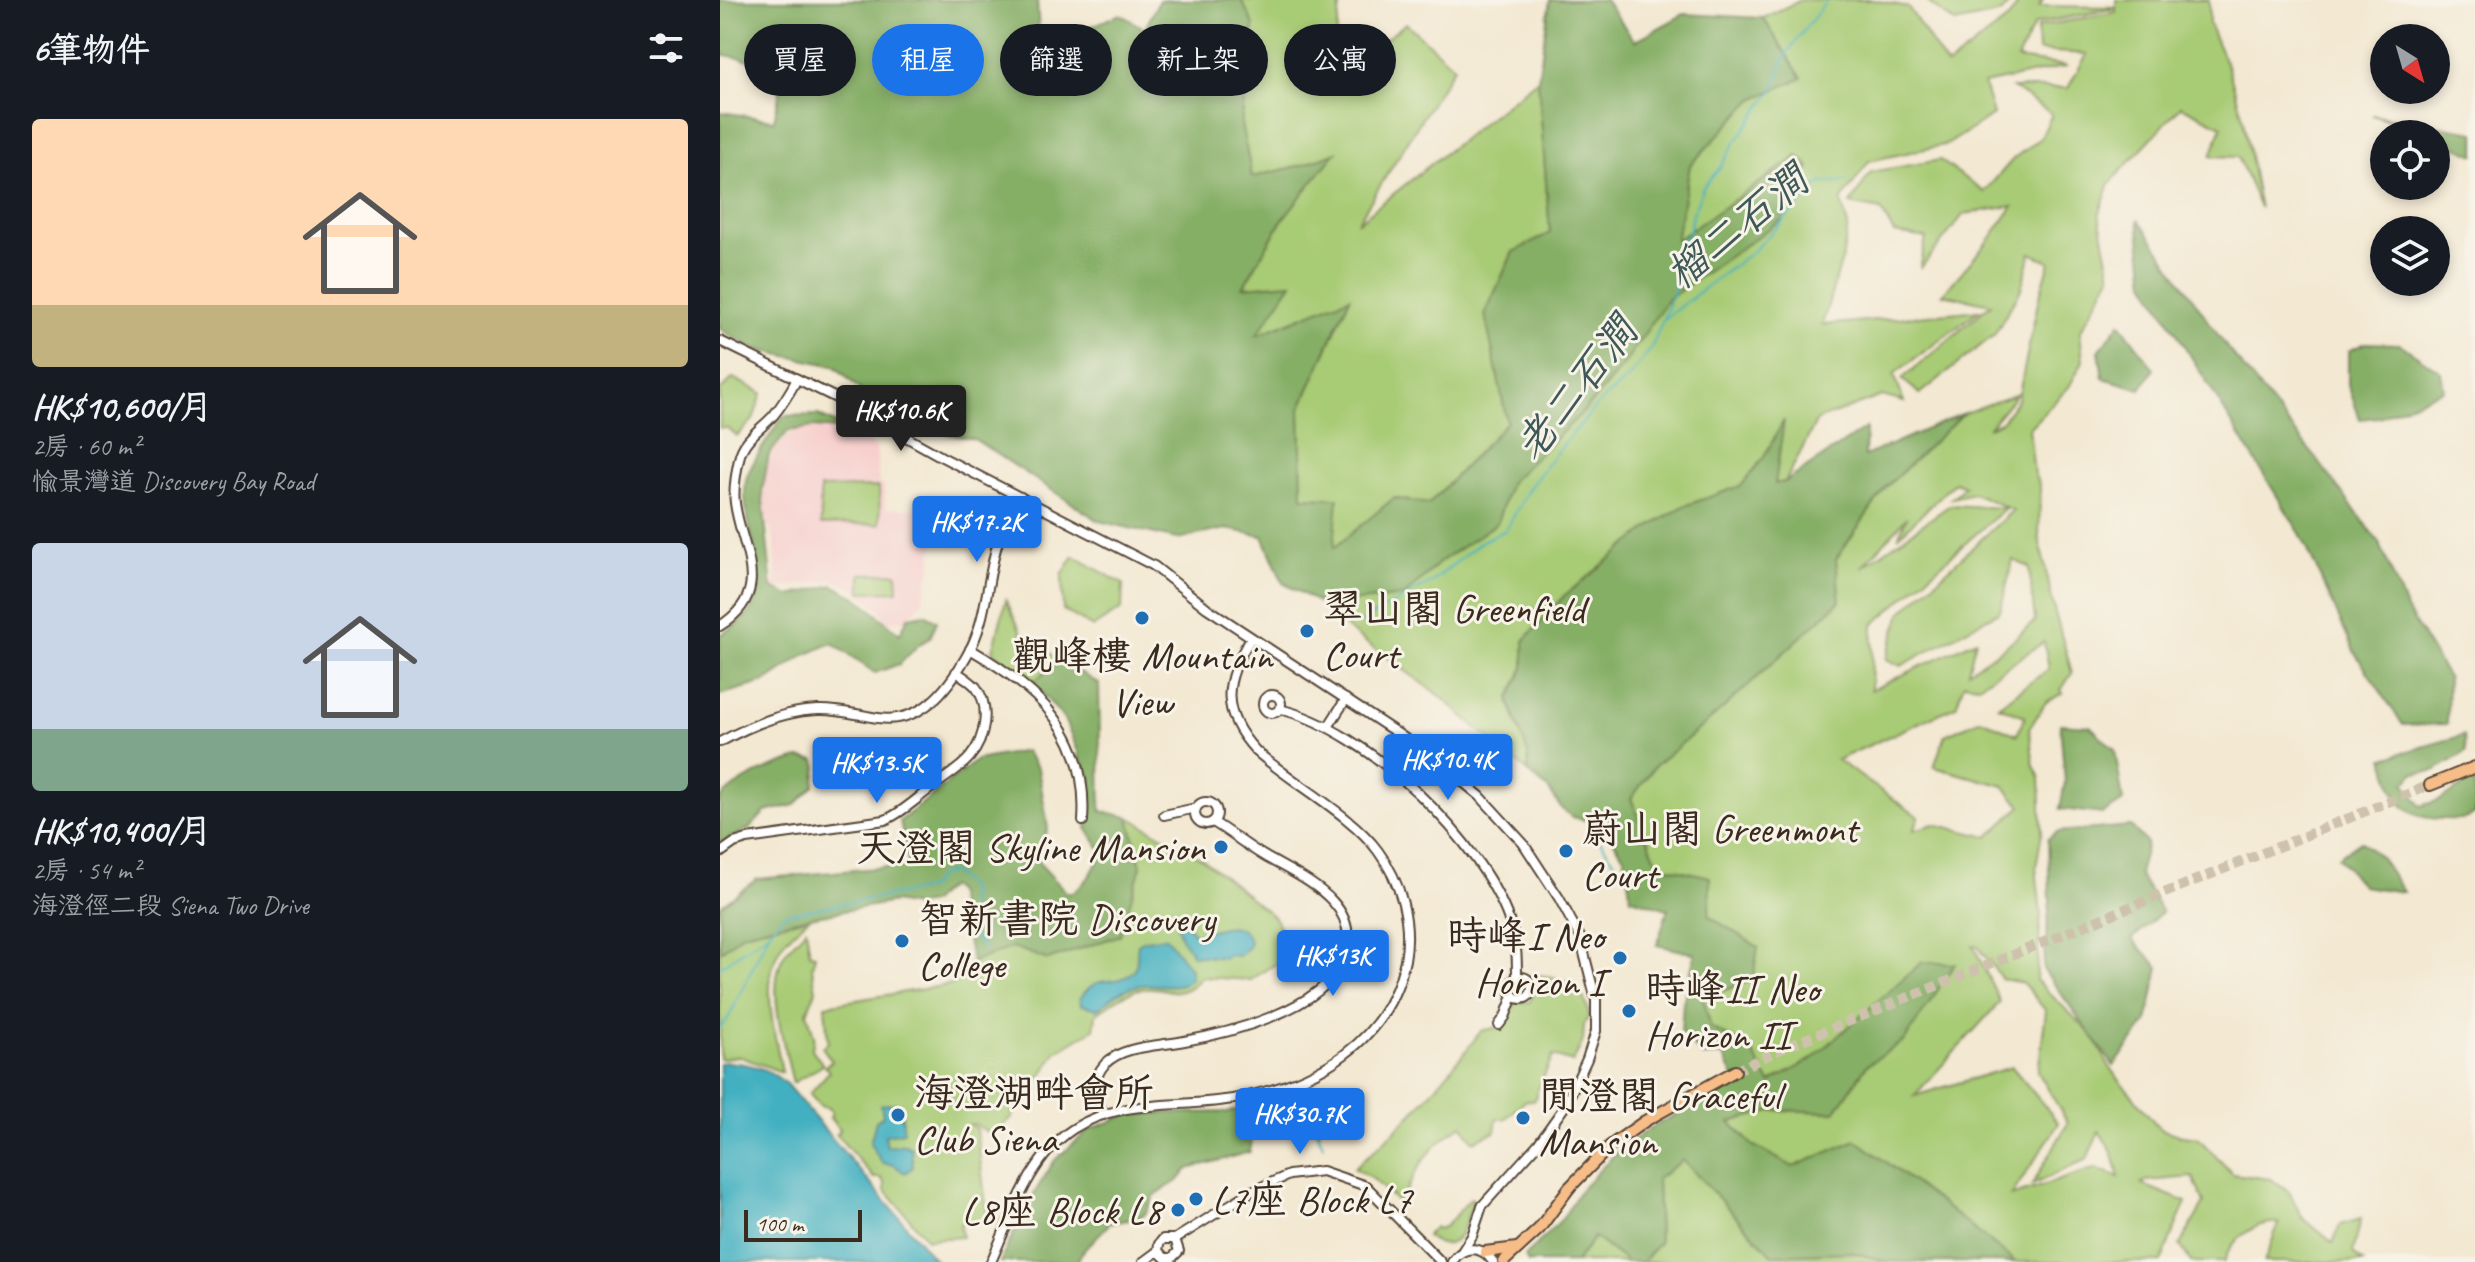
<!DOCTYPE html>
<html lang="zh-TW">
<meta charset="utf-8">
<style>
:root{--surface:#171b24;--page:#242831;--text:#f1f3f6;--muted:#9ea1a6;--accent:#1a73e8}
body{margin:0;font-family:Caveat,"LXGW WenKai TC",sans-serif;background:var(--page);color:var(--text);height:100vh;display:flex;flex-direction:column;font-size:30px;white-space:nowrap}
*{box-sizing:border-box;margin:0}
p{font-size:26px;color:var(--muted)}
.icon{flex:none;width:44px;height:44px;fill:none;stroke:currentColor;stroke-width:2;stroke-linecap:round;stroke-linejoin:round}
.map{position:relative;flex:1;overflow:hidden}
.details{display:flex;flex-direction:column;background:var(--surface);width:720px}
.details>*{flex:none}
.hud{position:absolute;left:24px;top:24px;width:760px;height:72px;display:flex;gap:16px}
.needle{width:52px;rotate:143deg}
.controls{position:absolute;left:1650px;top:24px;display:grid;gap:16px}
.controls a{display:grid;place-items:center;width:80px;height:80px;border-radius:50%;background:var(--surface);box-shadow:0 4px 12px #0003;font-size:40px}
.scale{position:absolute;left:24px;bottom:20px;width:118px;box-sizing:border-box;padding-left:8px;border:4px solid #3b2a1e;border-top:0;font-size:22px;line-height:28px;white-space:nowrap;color:#3b2a1e;-webkit-text-stroke:6px #f7f3e8;paint-order:stroke}
.price{position:absolute;translate:-50% -68px;padding:0 18px;border-radius:8px;background:var(--accent);color:#fff;font-size:26px;line-height:52px;filter:drop-shadow(0 2px 4px #0008)}
.price::after{content:'';position:absolute;left:50%;top:48px;width:24px;height:18px;margin-left:-12px;background:inherit;clip-path:polygon(0 0,100% 0,50% 100%)}
.price.on{background:#222;color:#fff}
ul{padding:0;list-style:none}
li{display:grid;align-content:center;gap:16px;height:424px;padding:0 32px}
li span{display:grid;place-items:center;height:248px;border-radius:8px;color:#555}
li>.icon{margin-inline-start:auto}
span .icon{width:144px;height:144px;fill:#fffc;stroke-width:1}
li b{font-size:34px}
h2{display:flex;justify-content:space-between;align-items:center;height:96px;padding:0 32px;font-size:34px}
.tag{padding:0 28px;border-radius:36px;background:var(--surface);box-shadow:0 4px 12px #0003;font-size:28px;line-height:72px}
.tag.on{background:var(--accent);color:#fff}
main{display:flex;flex:1;min-height:0}
.map>svg:first-child{display:block}
</style>
<main>
<section class="details">
<h2>6筆物件<svg class="icon" aria-label="filters" viewBox="0 0 24 24"><path d="M4 7h16M4 17h16"/><circle cx="9" cy="7" r="2"/><circle cx="15" cy="17" r="2"/></svg></h2>
<ul>
<li><span style="background:linear-gradient(#ffd9b3 75%,#c2b280 0)"><svg class="icon" aria-label="home" viewBox="0 0 24 24"><path d="M3 11l9-7 9 7M6 9v11h12V9"/></svg></span><div><b>HK$10,600/月</b><p>2房 · 60 m²</p><p>愉景灣道 Discovery Bay Road</p></div></li>
<li><span style="background:linear-gradient(#c9d6e8 75%,#7fa58c 0)"><svg class="icon" aria-label="home" viewBox="0 0 24 24"><path d="M3 11l9-7 9 7M6 9v11h12V9"/></svg></span><div><b>HK$10,400/月</b><p>2房 · 54 m²</p><p>海澄徑二段 Siena Two Drive</p></div></li>
</ul>
</section>
<div class="map">
<svg width="1755" height="1262" viewBox="0 0 1755 1262">
<rect width="100%" height="100%" fill="#f7f3e8"/>
<filter id="ink" filterUnits="userSpaceOnUse"><feTurbulence type="fractalNoise" baseFrequency=".0125" numOctaves="2"/><feDisplacementMap in="SourceGraphic" scale="16" xChannelSelector="R" yChannelSelector="G"/><feConvolveMatrix kernelMatrix="1 2 1 2 8 2 1 2 1" color-interpolation-filters="sRGB"/></filter>
<filter id="wash" filterUnits="userSpaceOnUse"><feTurbulence type="fractalNoise" baseFrequency=".006" numOctaves="4" result="noise"/><feDisplacementMap in="SourceGraphic" scale="32" xChannelSelector="R" yChannelSelector="G"/><feGaussianBlur stdDeviation="1.8" result="paint"/><feColorMatrix in="noise" values="0 0 0 0 0 0 0 0 0 0 0 0 0 0 0 0 0 1.4 0 .05"/><feComposite in="paint" operator="in"/></filter>
<g filter="url(#wash)">
<rect width="100%" height="100%" fill="#f3e8d1"/>
<path fill="#f7d0ce" d="M75,429H107L145,440L156,448L159,484L164,485L166,508L196,509L197,499H207V494H212L215,527L211,569L202,602L185,620L168,622L159,609L139,592L114,580L58,588L51,594L56,579L55,543L44,510L45,476L54,450Z"/>
<g fill="#a8cb74" stroke="#727a49" stroke-width="2" fill-rule="evenodd">
<path d="M521,0H621L610,82L686,23L734,67L637,223L818,79L830,234L793,252L765,314L787,422L709,504L674,498L614,549L582,497L580,409L630,298L536,336L571,284L523,288L562,220L615,153L583,165L532,177L521,124L534,25Z"/>
<path d="M1081,0H1154L1188,7L1227,66L1288,19L1301,0H1323L1319,6L1396,7V0H1489V24L1507,65L1522,114L1540,208L1518,157L1491,156L1502,126L1461,106L1390,183L1379,215L1391,276L1360,332L1363,361L1349,387L1309,428L1314,474L1320,486L1319,538L1334,609L1352,673L1341,690L1343,693L1326,702L1309,729L1314,766L1320,777L1322,832L1316,867L1321,914L1316,980L1372,1035L1392,1071L1440,1129L1462,1136L1478,1138L1513,1174L1551,1179L1569,1192L1582,1217L1613,1243L1620,1225L1641,1219L1633,1253L1643,1262H1544L1559,1223C1535,1221 1511,1239 1504,1262H1471L1460,1245L1484,1203L1473,1177L1426,1181L1421,1184L1466,1202L1441,1262H1295L1217,1200L1073,1167L1032,1145L1010,1122L1054,1110L1115,1112L1147,1065L1185,1040L1092,1059L1050,1083L1030,1048L991,1028L983,998L1032,980L1038,947L989,916V877L938,865L911,798L935,766L1116,559L1166,487L1244,413L1297,394L1268,428L1282,421L1298,399L1318,302L1330,262L1311,253L1301,289L1274,335L1200,394L1182,379L1271,304L1223,294L1271,238L1293,206L1244,214L1200,269L1206,238L1174,233L1161,210L1130,204L1151,172L1220,160L1264,192L1294,158L1321,138L1332,114L1293,88H1348L1367,54L1318,51L1317,27L1396,12V8L1315,24L1297,59L1347,66L1264,84L1273,115L1228,144L1149,161L1121,201L1128,226L1122,259L1102,325L1260,310L1174,374L1184,402L1162,396L1097,420L1065,482L1055,484L1063,423L1044,457L1021,486L964,506L931,526L844,596L804,641V667L789,700L808,754V772L719,695L630,631L603,605L684,596L720,562L777,523L790,482L866,409L902,367L948,299L1061,220L955,241L970,165L1033,99L1081,78L1043,18ZM1235,482L1245,486L1232,498L1253,493L1293,510L1181,613L1166,659L1181,666L1280,611L1293,560L1309,567L1315,621L1285,647L1248,671L1256,640L1151,690L1153,625L1285,508L1230,505L1141,568L1187,517L1178,537ZM1324,642L1329,669L1278,706L1305,716L1297,735L1261,719L1225,735L1214,767L1284,786L1301,806L1268,837L1214,824L1194,830L1199,817L1117,760L1236,706L1244,683L1259,685ZM1253,945L1257,946L1282,979L1303,983L1326,1011L1318,1072L1348,1123L1312,1185L1367,1159L1379,1131L1393,1154L1399,1177L1376,1168L1291,1196L1339,1123L1292,1067L1194,1096L1280,1002Z"/>
<path d="M1205,0H1291L1282,13L1235,23Z"/>
<path d="M13,378L42,393L33,420L17,436L7,428H0V391Z"/>
<path d="M159,487L160,524L101,525L100,488Z"/>
<path d="M354,556L403,584L402,609L373,627L343,610L342,575Z"/>
<path d="M177,573L178,591L141,592V574Z"/>
<path d="M286,600L304,638L341,660L313,682L273,651Z"/>
<path d="M409,817L484,860L554,917L561,930L620,938L613,967C576,952 562,957 531,980L482,977C457,1002 455,987 428,988C409,988 391,1003 376,1014L374,1029L336,1052L315,1086L293,1107L292,1118L271,1135L255,1124H250L256,1128L268,1220L240,1224L242,1237L207,1239L165,1190V1183L161,1178H154L116,1134L120,1130L110,1118L112,1112L108,1108L100,1106L89,1094L109,1072L105,1066L112,1061L102,1047L108,1042L105,1005L234,984L252,962L293,947L328,960L400,935L421,866Z"/>
<path d="M90,917C81,925 70,934 63,943C38,979 55,1033 62,1072L18,1056L0,1059V952L23,933Z"/>
<path d="M86,929L90,954L95,955L92,967L96,991L87,1012L94,1036L92,1049L103,1065L73,1083C65,1049 47,991 62,959C66,948 79,938 86,929Z"/>
<path d="M814,975C842,976 864,985 869,1015L864,1025L863,1041L853,1062L833,1056L817,1091V1096L814,1101L806,1100L785,1119H777L775,1132L753,1141L742,1125C710,1145 693,1171 681,1205L652,1178L634,1168C685,1125 721,1084 761,1031L784,1026L796,1002H810L816,987Z"/>
<path d="M963,1160L1052,1255L1131,1252L1169,1262H922L939,1243L937,1179Z"/>
<path d="M751,1198L753,1200C746,1222 738,1262 706,1236L715,1227L718,1229L726,1226Z"/>
<path d="M874,1237L907,1262H856Z"/>
</g>
<g fill="#86af66" stroke="#606c42" stroke-width="2">
<path d="M0,0H317L320,48L400,14L425,29L439,0H521L534,25L521,124L532,177L583,165L616,152L562,220L523,287L572,283L537,335L630,297L580,409L582,497L618,498L614,548L674,498L709,504L787,422L765,314L793,252L830,233L818,79L830,0H885L915,41L964,14L1043,18L1082,78L1033,99L970,165L956,240L1078,156L1090,167L1061,220L948,299L902,367L866,409L790,482L777,523L720,562L684,596L603,605L563,583L543,536L506,529L457,539L379,521L254,439L176,424L115,366L34,349L0,329V112L54,120L65,67L0,54Z"/>
<path d="M1652,115L1755,132V155L1716,137V134H1708Z"/>
<path d="M1418,219L1508,349L1596,458L1660,544L1686,608L1728,678L1727,724L1683,725L1635,653L1581,535L1425,282Z"/>
<path d="M1400,323L1434,369L1421,389L1383,378L1379,351Z"/>
<path d="M1646,343L1680,344L1721,372L1724,390L1659,417L1640,419L1628,385V351Z"/>
<path d="M1244,413L1166,487L1116,559L1120,601L998,713L935,766L911,799L938,865L990,877L989,916L1038,947L1033,980L983,998L991,1028L1030,1048L1050,1083L1092,1059L1202,962L1235,964L1185,1040L1147,1065L1115,1112L1055,1110L1010,1122L1032,1145L1073,1167L1136,1140L1217,1200L1295,1262H1169L1131,1252L1052,1255L963,1160L937,1179L939,1243L922,1262H907L874,1237L856,1262H808L805,1256L843,1218L860,1190L897,1152L929,1129L1017,1083L1003,1055L982,1056L961,1032L963,1003L975,954L937,945L948,909L911,898L904,857L883,824L852,817L841,808L829,790L808,772V754L789,700L804,667V641L844,596L931,526L964,506L1021,486L1044,457L1064,420L1055,484L1065,482L1146,428L1145,456Z"/>
<path d="M98,415L128,430L93,427L68,431L49,455L42,491L52,588L70,596L113,585L138,598L180,634L188,617L205,614L217,621L210,638L198,645L180,664L155,673L112,643L85,655L45,682L0,695V635C8,630 19,624 25,617C59,579 18,525 26,480C29,465 54,430 63,416Z"/>
<path d="M341,660L379,684L381,811L409,817L421,866L400,935L328,960L293,947L252,962L236,892L229,886L210,903L194,906L174,902L90,917L23,933L0,952V906L37,879L189,865L180,821L257,760L305,751L318,769L326,815L328,830L322,840L319,863L348,894C367,885 374,871 382,852L367,828L369,809L358,751L344,719L313,682Z"/>
<path d="M1340,724L1370,726L1395,750L1403,801L1383,814L1340,809L1345,782Z"/>
<path d="M1744,735L1746,752L1714,771L1694,773L1685,783L1701,806L1720,800L1755,778V814C1746,821 1735,819 1724,819C1678,819 1675,798 1664,758Z"/>
<path d="M79,758L95,760L97,767L94,786L75,805L45,812L29,829L0,843V799C20,777 51,767 79,758Z"/>
<path d="M1411,826L1427,843L1419,874L1442,912L1412,939L1439,967L1427,1022L1394,1066L1323,969L1330,901L1328,839L1337,832Z"/>
<path d="M1641,841L1661,858L1683,892L1642,886L1618,857Z"/>
<path d="M588,1089L599,1132L587,1126L575,1133L555,1130L532,1138L530,1152L468,1169L459,1180L435,1195L425,1214L415,1219L390,1223L362,1252L357,1262H280L307,1205L335,1160L369,1130L409,1114L509,1112Z"/>
</g>
<g fill="#43b0c1" stroke="#3f6d70" stroke-width="2">
<path d="M464,922L475,934C494,931 519,915 530,941L528,947L518,956L507,955L505,958L473,955L461,938L457,925Z"/>
<path d="M446,937L470,969L471,979C455,992 435,981 416,986C401,989 389,1000 378,1009L361,1005L360,999C378,969 398,990 414,970C419,963 416,952 418,944L425,940Z"/>
<path d="M7,1062C31,1064 48,1068 66,1084L217,1262H0V1063Z"/>
<path d="M180,1103L184,1132L165,1135L167,1147L186,1144L187,1147H191L193,1167L185,1173L174,1165L162,1163L150,1143L156,1121L163,1116L161,1105Z"/>
</g>
<g fill="none" stroke-linecap="round" stroke-linejoin="round">
<g stroke="#43b0c1" stroke-width="2">
<path d="M944,319L1033,251L1101,183L1127,181"/>
<path d="M637,624L712,582L762,541L786,530L809,488L835,454L879,403L907,379L931,349L955,289L952,256L969,232L973,213L983,187L1000,168L1014,144L1053,90L1067,53L1107,0"/>
<path d="M868,824L902,872"/>
<path d="M0,967L48,933"/>
<path d="M0,1028L9,1017L49,933L64,914L208,889L220,875L231,872L250,889L251,934L265,949"/>
<path d="M579,1089L603,1145"/>
</g>
</g>
</g>
<g filter="url(#ink)">
<g fill="none" stroke-linecap="round" stroke-linejoin="round">
<path stroke="#cec2ad" stroke-width="10" stroke-dasharray="10 5" stroke-linecap="butt" d="M1015,1071L1061,1049L1710,785"/>
<defs>
<g id="minor">
<path d="M0,341L116,398L222,457L434,566L487,608L677,733L726,768L760,796L803,843L839,898L860,937L876,1000V1031L867,1059L845,1106L818,1144L762,1206L752,1236L743,1250"/>
<path d="M0,626C55,591 21,550 15,503C13,489 16,473 19,459C23,439 40,430 53,416C62,405 70,392 77,379"/>
<path d="M250,649C319,689 369,734 363,821"/>
<circle cx="552" cy="704" r="9"/>
<path d="M559,709C647,729 766,842 792,929C797,945 797,961 797,977"/>
<path d="M608,727L626,699"/>
<path d="M0,742C29,726 64,711 98,710C118,709 138,715 158,718C201,724 227,690 246,657C267,622 266,583 277,545C281,529 293,512 301,497"/>
<circle cx="486" cy="813" r="11"/>
<path d="M444,815L476,808"/>
<path d="M0,853L14,843L27,839L165,820C182,813 196,799 211,788C224,778 240,769 250,757C265,739 271,707 256,687C250,681 243,676 236,672"/>
<circle cx="801" cy="988" r="11"/>
<path d="M779,1025L785,1017L793,996"/>
<path d="M383,1115C377,1097 370,1080 385,1064C402,1046 436,1046 459,1042C507,1034 603,1010 623,960C646,903 581,878 544,856C527,846 511,833 493,822"/>
<path d="M452,1258H445L438,1251L439,1244L443,1239H455L532,1191L569,1175L602,1171L646,1186L721,1262"/>
<path d="M452,1258L459,1251L455,1239"/>
<path d="M271,1262C291,1217 310,1157 353,1129C402,1097 462,1109 518,1098C596,1083 668,1043 685,960C692,922 681,882 658,851C631,814 572,783 536,751C500,712 503,681 531,638"/>
<path d="M423,1262L438,1251"/>
<path d="M732,1262C743,1245 762,1245 773,1262"/>
</g>
<g id="major">
<path d="M1710,785L1755,767"/>
<path d="M765,1252L797,1248"/>
<path d="M783,1262L819,1229L849,1188L890,1146L925,1121L1015,1071"/>
</g>
</defs>
<use href="#minor" stroke="#574639" stroke-width="12"/>
<use href="#major" stroke="#574639" stroke-width="14"/>
<use href="#minor" stroke="#fff" stroke-width="8"/>
<use href="#major" stroke="#f7bd88" stroke-width="10"/>
</g>
</g>
<g fill="#1f6fb2" stroke="#f7f3e8" stroke-width="3">
<circle cx="422" cy="618" r="8"/>
<circle cx="587" cy="631" r="8"/>
<circle cx="501" cy="847" r="8"/>
<circle cx="846" cy="851" r="8"/>
<circle cx="182" cy="941" r="8"/>
<circle cx="900" cy="958" r="8"/>
<circle cx="909" cy="1011" r="8"/>
<circle cx="178" cy="1115" r="8"/>
<circle cx="803" cy="1118" r="8"/>
<circle cx="476" cy="1199" r="8"/>
<circle cx="458" cy="1210" r="8"/>
</g>
<g text-anchor="middle" stroke-width="6" stroke-linejoin="round" paint-order="stroke">
<g font-size="40" fill="#3b2a1e" stroke="#f7f3e8" text-anchor="start">
<text x="603" y="622">翠山閣 Greenfield<tspan x="603" dy="46">Court</tspan></text>
<text x="422" y="669" text-anchor="middle">觀峰樓 Mountain<tspan x="422" dy="46">View</tspan></text>
<text x="862" y="842">蔚山閣 Greenmont<tspan x="862" dy="46">Court</tspan></text>
<text x="485" y="861" text-anchor="end">天澄閣 Skyline Mansion</text>
<text x="198" y="932">智新書院 Discovery<tspan x="198" dy="46">College</tspan></text>
<text x="884" y="949" text-anchor="end">時峰I Neo<tspan x="884" dy="46">Horizon I</tspan></text>
<text x="925" y="1002">時峰II Neo<tspan x="925" dy="46">Horizon II</tspan></text>
<text x="194" y="1106">海澄湖畔會所<tspan x="194" dy="46">Club Siena</tspan></text>
<text x="819" y="1109">閒澄閣 Graceful<tspan x="819" dy="46">Mansion</tspan></text>
<text x="492" y="1213">L7座 Block L7</text>
<text x="442" y="1224" text-anchor="end">L8座 Block L8</text>
</g>
<g font-size="42" font-style="italic" fill="#3e5957" stroke="#f7f3e8">
<text transform="translate(1016 226) rotate(-39)" y="15">榴二石澗</text>
<text transform="translate(855 388) rotate(-52)" y="15">老二石澗</text>
</g>
</g>
</svg>
<div class="controls">
<a><svg class="needle" viewBox="-14 -14 28 28"><path d="M0-13l5 13h-10z" fill="#e53935"/><path d="M0 13l5-13h-10z" fill="#9ea1a6"/></svg></a>
<a><svg class="icon" aria-label="locate" viewBox="0 0 24 24"><circle cx="12" cy="12" r="6"/><path d="M12 2v4M12 18v4M2 12h4M18 12h4"/></svg></a>
<a><svg class="icon" aria-label="layers" viewBox="0 0 24 24"><path d="M12 4l9 5-9 5-9-5zM3 14l9 5 9-5"/></svg></a>
</div>
<div class="scale">100 m</div>
<b class="price on" style="left:181px;top:453px">HK$10.6K</b>
<b class="price" style="left:257px;top:564px">HK$17.2K</b>
<b class="price" style="left:728px;top:802px">HK$10.4K</b>
<b class="price" style="left:157px;top:805px">HK$13.5K</b>
<b class="price" style="left:613px;top:998px">HK$13K</b>
<b class="price" style="left:580px;top:1156px">HK$30.7K</b>
<div class="hud">
<a class="tag">買屋</a>
<a class="tag on">租屋</a>
<a class="tag">篩選</a>
<a class="tag">新上架</a>
<a class="tag">公寓</a>
</div>
</div>
</main>
